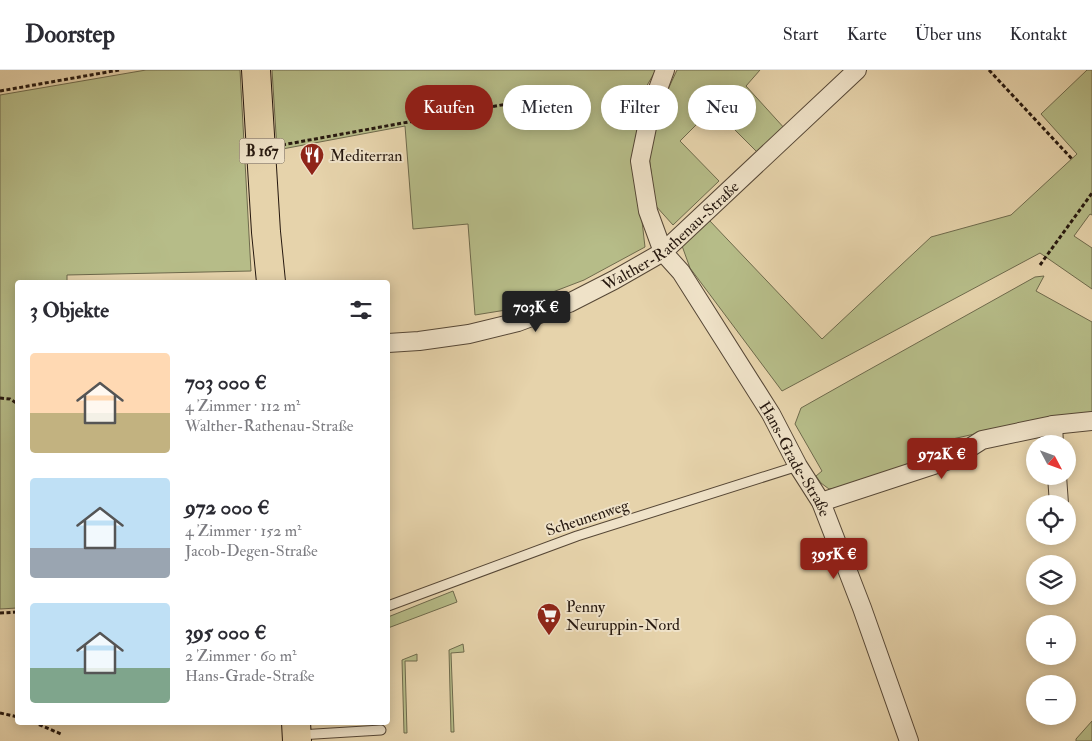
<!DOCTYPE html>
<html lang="de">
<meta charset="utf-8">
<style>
:root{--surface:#fff;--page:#f7f7f7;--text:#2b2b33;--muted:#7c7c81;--line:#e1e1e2;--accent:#8f2418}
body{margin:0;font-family:"IM FELL Double Pica",serif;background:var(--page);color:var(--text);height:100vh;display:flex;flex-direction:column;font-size:19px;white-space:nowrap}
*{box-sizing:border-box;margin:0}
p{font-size:16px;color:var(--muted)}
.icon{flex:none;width:28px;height:28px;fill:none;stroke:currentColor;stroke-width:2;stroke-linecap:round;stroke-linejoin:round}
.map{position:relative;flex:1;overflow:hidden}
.side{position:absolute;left:15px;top:210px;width:375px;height:445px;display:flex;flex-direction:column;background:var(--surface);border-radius:5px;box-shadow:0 2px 12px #0003}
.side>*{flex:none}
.guide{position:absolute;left:405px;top:15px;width:475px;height:45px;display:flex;gap:10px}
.needle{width:32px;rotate:131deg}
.fabs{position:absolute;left:1026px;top:365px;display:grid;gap:10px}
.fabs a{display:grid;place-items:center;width:50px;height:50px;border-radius:50%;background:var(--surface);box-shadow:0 2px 12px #0003;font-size:25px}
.price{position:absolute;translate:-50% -42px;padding:0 11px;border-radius:5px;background:var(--accent);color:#fff;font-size:16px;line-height:32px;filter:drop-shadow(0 1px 2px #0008)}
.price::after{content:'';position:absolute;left:50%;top:30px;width:15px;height:11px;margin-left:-8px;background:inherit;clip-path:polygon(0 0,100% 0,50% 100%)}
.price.on{background:#222;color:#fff}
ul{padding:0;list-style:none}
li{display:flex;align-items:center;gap:15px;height:125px;padding:0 15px}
li span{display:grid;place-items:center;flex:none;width:140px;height:100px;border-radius:5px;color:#555}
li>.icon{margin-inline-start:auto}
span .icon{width:60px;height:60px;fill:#fffc;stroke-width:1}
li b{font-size:21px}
h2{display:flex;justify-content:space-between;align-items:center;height:60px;padding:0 15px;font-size:21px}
.pill{padding:0 18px;border-radius:22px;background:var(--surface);box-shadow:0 2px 12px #0003;font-size:18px;line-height:45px}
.pill.on{background:var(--accent);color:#fff}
header{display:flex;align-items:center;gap:30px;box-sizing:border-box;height:70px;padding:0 25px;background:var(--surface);border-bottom:1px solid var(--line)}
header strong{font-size:24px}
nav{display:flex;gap:28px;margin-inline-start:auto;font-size:18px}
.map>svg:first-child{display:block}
</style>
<header>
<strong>Doorstep</strong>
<nav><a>Start</a><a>Karte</a><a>Über uns</a><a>Kontakt</a></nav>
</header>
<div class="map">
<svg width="1092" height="671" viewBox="0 0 1092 671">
<rect width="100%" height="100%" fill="#e6d3ab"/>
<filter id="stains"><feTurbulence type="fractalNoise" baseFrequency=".004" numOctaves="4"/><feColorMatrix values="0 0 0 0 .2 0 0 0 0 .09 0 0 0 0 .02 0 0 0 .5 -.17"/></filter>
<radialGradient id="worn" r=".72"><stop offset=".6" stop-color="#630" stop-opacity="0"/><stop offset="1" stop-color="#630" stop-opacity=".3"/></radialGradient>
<g fill="#b6bc88" stroke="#6e6a4c">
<path d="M146,0H240L251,201L67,205V212H18L17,538L0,539V25Z"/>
<path d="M272,0H656L642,24L634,82L645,177L584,210L506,240L475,245L468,154L413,159L405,56L277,80Z"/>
<path d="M677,0H760L746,16L786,60L759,84L713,38L680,71L719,111L673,155L655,135L649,85L658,41Z"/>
<path d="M1087,0H1092V145L1090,144L1074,166L1092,178V219L1040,183L782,321L690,198L681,173L709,150L822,269L931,167L1011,145L1077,84L1041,44Z"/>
<path d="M1044,206L1036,221L1092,252V344L1054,346L948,370L950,383L843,417L829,419L821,413L816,406L822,401L795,354L801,338L856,307L1035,207Z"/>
<path d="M453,521L457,532L388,558V547Z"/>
<path d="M463,574L464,582L451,583L454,662H451L449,580Z"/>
<path d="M417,584V591H405L407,663H404L402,590Z"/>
<path d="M1092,651V671H1076V669Z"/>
</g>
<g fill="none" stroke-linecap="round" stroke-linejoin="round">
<defs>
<g id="lane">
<path d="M388,536L577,466L798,396"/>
<path d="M299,665L381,660"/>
</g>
<g id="street">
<path id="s1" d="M665,0L651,38L640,91L648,141L663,182L681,202L771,344L798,396L821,432L862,538L909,671"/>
<path id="s2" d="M388,273L419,271L469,264L518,252L569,233L614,210L663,182L857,0"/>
<path d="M1053,355L1054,374"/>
<path d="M1057,406L1059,434"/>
<path d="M821,432L952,389L982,370L1053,355L1092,351"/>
</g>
<g id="primary">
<path d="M256,0L266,162L271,212"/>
<path d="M296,652L297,671"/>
</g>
</defs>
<use href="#lane" stroke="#564736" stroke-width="11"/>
<use href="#street" stroke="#564736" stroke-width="20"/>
<use href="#primary" stroke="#26180f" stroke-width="30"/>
<g stroke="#26180f" stroke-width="3" stroke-dasharray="4 2.5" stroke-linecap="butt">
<path d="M989,0L1072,89"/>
<path d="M0,21L119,0"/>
<path d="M282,75L562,24"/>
<path d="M1040,195L1092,123"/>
<path d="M0,328L10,329L18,334"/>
<path d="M0,543L18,542"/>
<path d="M0,643L18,647"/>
<path d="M33,652L61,664"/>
</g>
<use href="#lane" stroke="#efe2c8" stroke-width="9"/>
<use href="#street" stroke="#efe2c8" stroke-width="18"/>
<use href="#primary" stroke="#e6d3ab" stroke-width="28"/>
</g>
<defs>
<symbol id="restaurant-pin" viewBox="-11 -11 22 30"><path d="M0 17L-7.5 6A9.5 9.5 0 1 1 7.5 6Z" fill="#8f2418" stroke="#efe2c8"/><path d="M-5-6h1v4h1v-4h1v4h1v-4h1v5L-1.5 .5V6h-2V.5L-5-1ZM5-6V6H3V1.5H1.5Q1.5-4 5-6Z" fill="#fff"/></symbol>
<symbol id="supermarket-pin" viewBox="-11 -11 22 30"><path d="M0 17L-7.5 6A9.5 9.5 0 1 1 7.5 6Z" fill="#8f2418" stroke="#efe2c8"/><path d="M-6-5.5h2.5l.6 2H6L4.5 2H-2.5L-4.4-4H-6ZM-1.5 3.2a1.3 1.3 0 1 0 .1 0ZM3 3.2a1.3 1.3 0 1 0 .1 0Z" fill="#fff"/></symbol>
</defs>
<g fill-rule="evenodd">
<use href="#restaurant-pin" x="298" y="71" width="28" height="38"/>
<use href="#supermarket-pin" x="535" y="531" width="28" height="38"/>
</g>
<g text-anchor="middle" stroke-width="4" stroke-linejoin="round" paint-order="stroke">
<rect fill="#efe2c8" stroke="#625546" stroke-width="1" x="239.5" y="68.5" width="45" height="25" rx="4"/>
<g font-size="15" font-weight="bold" fill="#26180f">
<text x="262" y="86">B 167</text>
</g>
<g font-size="16" fill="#26180f" stroke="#efe2c8" text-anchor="start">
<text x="330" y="91">Mediterran</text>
<text x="566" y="542">Penny<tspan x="566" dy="18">Neuruppin-Nord</tspan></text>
</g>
<g font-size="16" fill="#26180f" stroke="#efe2c8">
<text dy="6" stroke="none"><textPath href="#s2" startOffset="309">Walther-Rathenau-Straße</textPath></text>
<text dy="6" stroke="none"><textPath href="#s1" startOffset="435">Hans-Grade-Straße</textPath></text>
<text transform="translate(587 447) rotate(-18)" y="6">Scheunenweg</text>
</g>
</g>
<rect width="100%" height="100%" filter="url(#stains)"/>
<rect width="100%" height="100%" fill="url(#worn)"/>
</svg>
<div class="fabs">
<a><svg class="needle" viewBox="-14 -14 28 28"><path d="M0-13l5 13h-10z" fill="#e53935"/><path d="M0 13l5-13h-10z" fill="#7c7c81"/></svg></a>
<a><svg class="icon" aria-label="locate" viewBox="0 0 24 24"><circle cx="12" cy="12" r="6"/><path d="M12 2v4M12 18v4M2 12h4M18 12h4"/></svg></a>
<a><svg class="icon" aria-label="layers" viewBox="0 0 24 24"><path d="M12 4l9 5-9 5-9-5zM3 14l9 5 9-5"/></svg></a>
<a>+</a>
<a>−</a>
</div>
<b class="price on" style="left:536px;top:263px">703K €</b>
<b class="price" style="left:942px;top:410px">972K €</b>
<b class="price" style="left:834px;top:510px">395K €</b>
<div class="guide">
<a class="pill on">Kaufen</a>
<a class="pill">Mieten</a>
<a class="pill">Filter</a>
<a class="pill">Neu</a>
</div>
<section class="side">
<h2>3 Objekte<svg class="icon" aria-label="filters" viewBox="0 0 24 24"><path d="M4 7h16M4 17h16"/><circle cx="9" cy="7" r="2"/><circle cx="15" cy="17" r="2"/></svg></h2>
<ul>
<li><span style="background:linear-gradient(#ffd9b3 60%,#c2b280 0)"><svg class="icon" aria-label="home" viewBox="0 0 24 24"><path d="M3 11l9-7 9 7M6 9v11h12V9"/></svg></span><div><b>703 000 €</b><p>4 Zimmer · 112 m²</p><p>Walther-Rathenau-Straße</p></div></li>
<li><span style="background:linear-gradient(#bfe0f5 70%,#9aa5b1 0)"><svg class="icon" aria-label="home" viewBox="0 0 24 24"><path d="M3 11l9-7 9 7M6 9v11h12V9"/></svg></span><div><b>972 000 €</b><p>4 Zimmer · 152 m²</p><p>Jacob-Degen-Straße</p></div></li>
<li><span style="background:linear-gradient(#bfe0f5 65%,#7fa58c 0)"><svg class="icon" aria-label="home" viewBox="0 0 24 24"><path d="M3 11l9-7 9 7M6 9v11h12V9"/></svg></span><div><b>395 000 €</b><p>2 Zimmer · 60 m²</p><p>Hans-Grade-Straße</p></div></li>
</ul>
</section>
</div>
